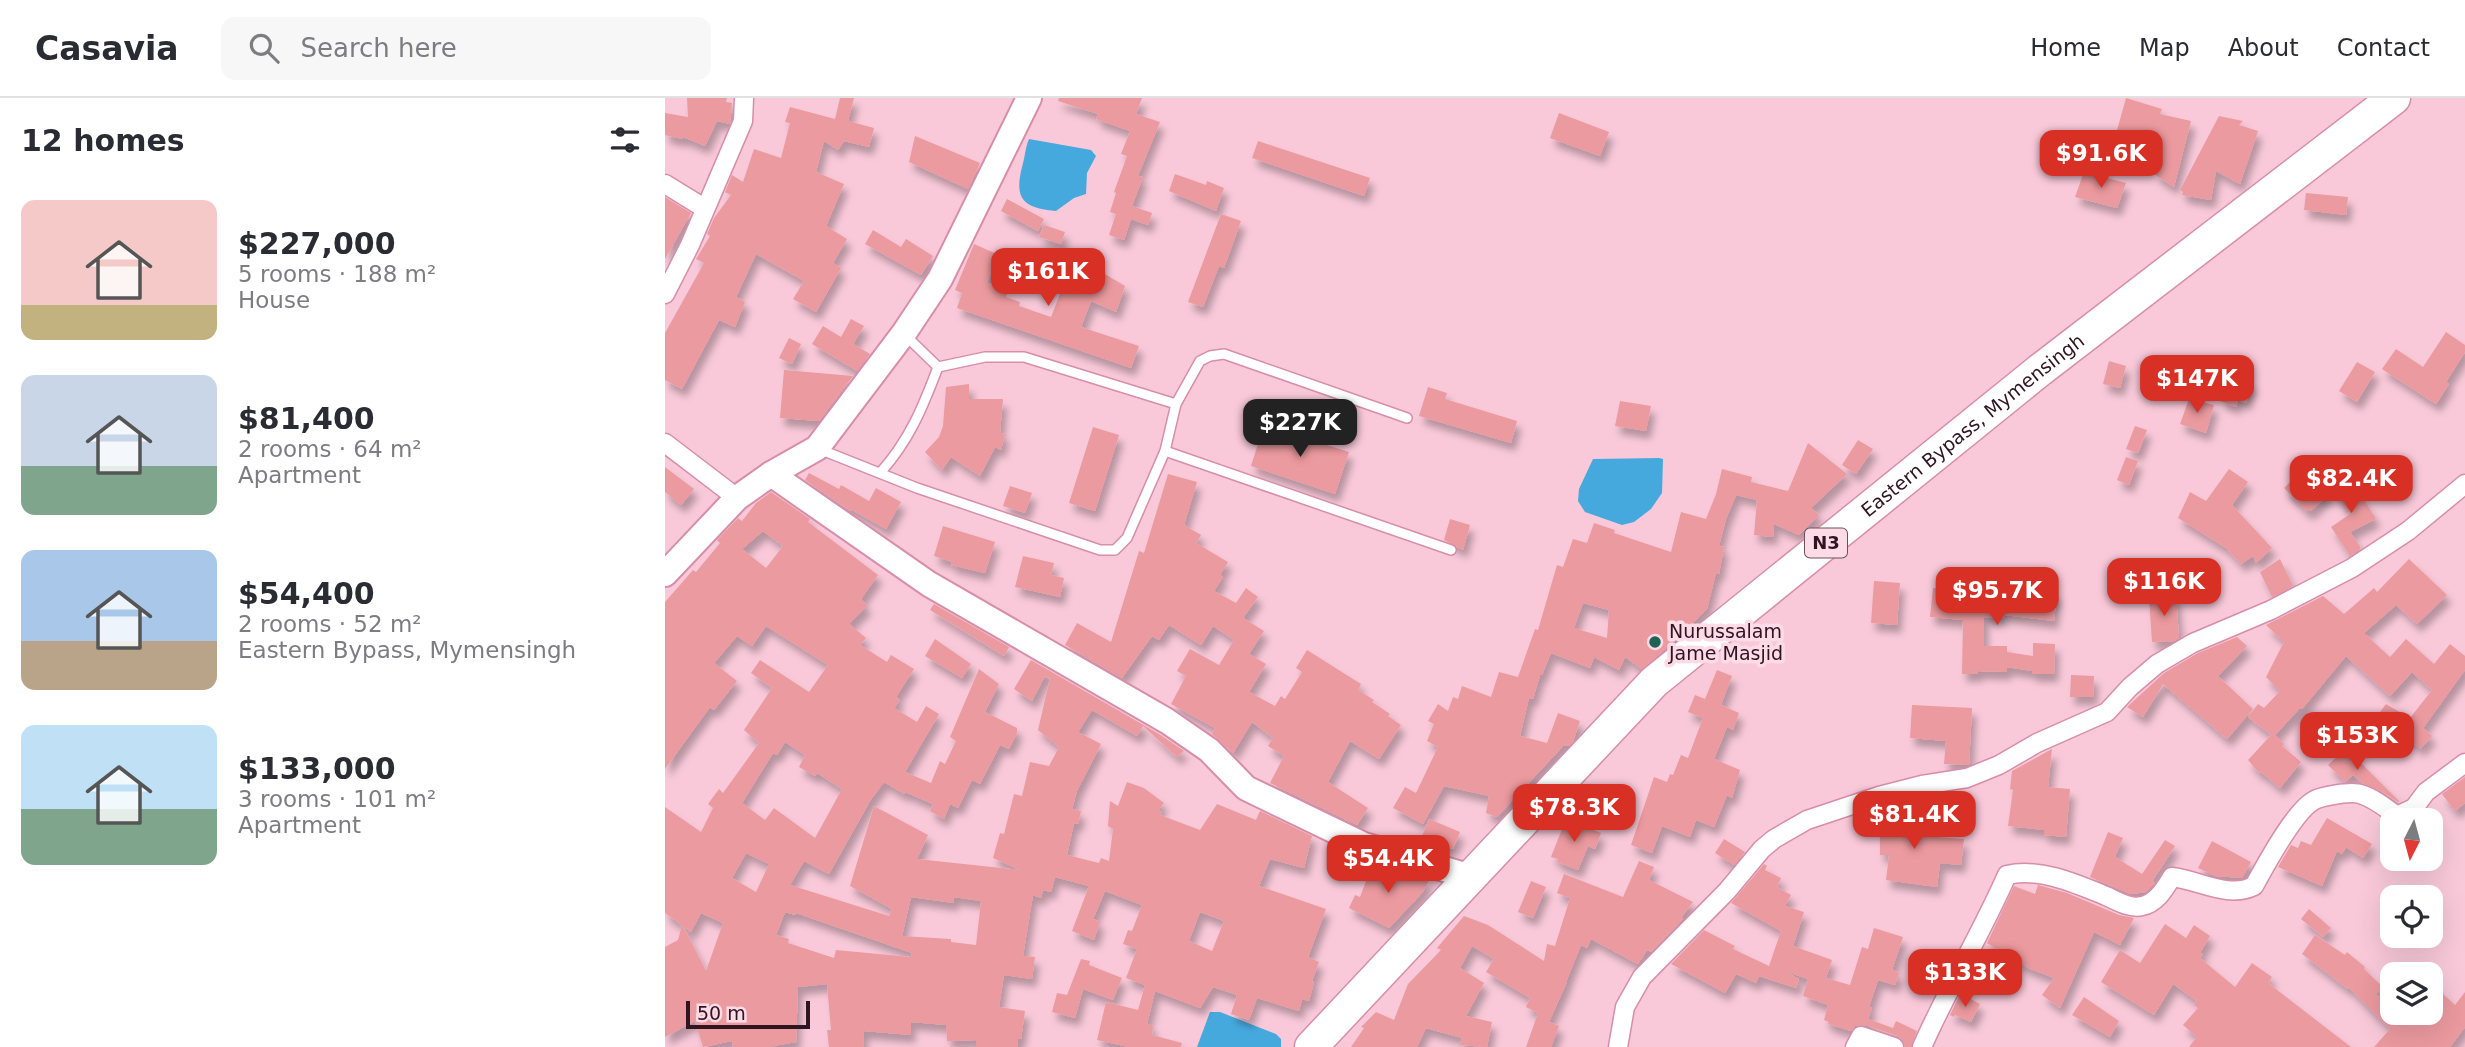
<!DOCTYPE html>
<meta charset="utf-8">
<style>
:root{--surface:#fff;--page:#f7f7f7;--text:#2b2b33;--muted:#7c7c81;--line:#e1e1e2;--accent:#d93025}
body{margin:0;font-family:"DejaVu Sans",sans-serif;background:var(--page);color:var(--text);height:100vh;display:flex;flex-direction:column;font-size:26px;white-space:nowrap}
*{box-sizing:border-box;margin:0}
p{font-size:23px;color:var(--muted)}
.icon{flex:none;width:38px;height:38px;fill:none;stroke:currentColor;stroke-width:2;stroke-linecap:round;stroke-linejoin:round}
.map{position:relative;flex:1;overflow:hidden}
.details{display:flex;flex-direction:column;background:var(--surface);width:665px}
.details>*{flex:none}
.needle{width:46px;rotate:186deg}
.controls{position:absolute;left:1715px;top:710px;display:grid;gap:14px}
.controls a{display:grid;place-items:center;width:63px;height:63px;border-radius:14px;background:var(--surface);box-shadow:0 7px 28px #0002;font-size:35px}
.scale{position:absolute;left:21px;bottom:18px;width:124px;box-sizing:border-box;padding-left:7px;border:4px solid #301420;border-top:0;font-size:19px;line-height:24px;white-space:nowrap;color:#301420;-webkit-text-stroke:5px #fcdbe6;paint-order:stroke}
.price{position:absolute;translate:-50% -60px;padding:0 16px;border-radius:14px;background:var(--accent);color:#fff;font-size:23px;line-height:46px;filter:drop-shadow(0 2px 4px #0008)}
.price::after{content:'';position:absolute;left:50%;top:42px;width:21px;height:16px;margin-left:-10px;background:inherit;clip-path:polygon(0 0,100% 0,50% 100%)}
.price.active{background:#222;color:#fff}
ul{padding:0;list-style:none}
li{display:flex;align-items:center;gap:21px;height:175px;padding:0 21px}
li span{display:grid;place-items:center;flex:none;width:196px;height:140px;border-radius:14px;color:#555}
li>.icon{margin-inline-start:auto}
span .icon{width:84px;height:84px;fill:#fffc;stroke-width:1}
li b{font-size:30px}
h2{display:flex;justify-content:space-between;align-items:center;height:84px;padding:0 21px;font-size:30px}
header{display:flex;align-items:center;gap:42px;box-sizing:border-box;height:98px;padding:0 35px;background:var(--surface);border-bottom:2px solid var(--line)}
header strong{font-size:33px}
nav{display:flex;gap:38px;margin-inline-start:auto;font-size:24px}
.search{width:490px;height:63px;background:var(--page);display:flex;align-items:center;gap:18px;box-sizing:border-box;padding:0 24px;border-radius:14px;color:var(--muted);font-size:26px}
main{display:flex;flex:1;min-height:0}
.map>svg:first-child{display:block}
</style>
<header>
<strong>Casavia</strong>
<div class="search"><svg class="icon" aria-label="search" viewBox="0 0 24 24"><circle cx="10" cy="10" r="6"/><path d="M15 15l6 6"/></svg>Search here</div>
<nav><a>Home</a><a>Map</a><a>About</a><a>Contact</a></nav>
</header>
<main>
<section class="details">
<h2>12 homes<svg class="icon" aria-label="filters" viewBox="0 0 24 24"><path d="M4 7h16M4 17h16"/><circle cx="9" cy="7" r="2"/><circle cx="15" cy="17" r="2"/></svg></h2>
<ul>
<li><span style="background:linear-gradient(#f6c9c9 75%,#c2b280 0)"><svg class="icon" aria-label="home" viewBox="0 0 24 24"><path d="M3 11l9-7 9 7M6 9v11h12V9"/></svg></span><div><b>$227,000</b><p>5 rooms · 188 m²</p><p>House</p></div></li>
<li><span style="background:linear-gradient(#c9d6e8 65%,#7fa58c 0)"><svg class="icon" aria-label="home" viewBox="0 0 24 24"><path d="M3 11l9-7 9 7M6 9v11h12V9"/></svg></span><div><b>$81,400</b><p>2 rooms · 64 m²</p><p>Apartment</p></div></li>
<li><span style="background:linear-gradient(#a9c7e8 65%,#b9a48a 0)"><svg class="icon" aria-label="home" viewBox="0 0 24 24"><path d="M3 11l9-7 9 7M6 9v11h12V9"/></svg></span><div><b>$54,400</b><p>2 rooms · 52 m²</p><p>Eastern Bypass, Mymensingh</p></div></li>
<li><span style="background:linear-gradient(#bfe0f5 60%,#7fa58c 0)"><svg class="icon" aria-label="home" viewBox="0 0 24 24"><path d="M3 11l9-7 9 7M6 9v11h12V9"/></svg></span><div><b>$133,000</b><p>3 rooms · 101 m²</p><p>Apartment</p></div></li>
</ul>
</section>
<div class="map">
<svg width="1800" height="949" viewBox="0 0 1800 949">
<defs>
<filter id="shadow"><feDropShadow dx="4.5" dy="8" stdDeviation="3.5" flood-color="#0004"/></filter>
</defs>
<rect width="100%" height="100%" fill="#f9c9d9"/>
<g fill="#46a9de">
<path d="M364,41L426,52L431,58L422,75L421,96L409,100L391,113C358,110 349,101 357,69C360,60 360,50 364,41Z"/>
<path d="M994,360L998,361L997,395L986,411L969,424L957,427L920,414L913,403L914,391L928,361Z"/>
<path d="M545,914H555L611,936L616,941V949H532Z"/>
</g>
<g fill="#eb9a9f" fill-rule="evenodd" filter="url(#shadow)">
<path d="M22,0H62L61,4L67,5L65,26L52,23L40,48L18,39L17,41L0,37V15L23,19Z"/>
<path d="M175,0H189L183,23L209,30L204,49L179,43L173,52L159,43L151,74L179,86L161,128L182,141L168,165L176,170L151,214L128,201L139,183L91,156L71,199L80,204L70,229L54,222L17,291L0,282V235L39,165L31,161L45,138L42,136L49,120L66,97L60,94L67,77L78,84L89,51L116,60L125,25L120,24L125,9L170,21Z"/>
<path d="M394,0H477L471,16L495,24L473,78L478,79L467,108L487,115L483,127L466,121L459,142L444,137L451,116L445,114L451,95L449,94L462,58L456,56L465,33L431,21L433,16L393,3Z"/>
<path d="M1461,0L1497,11L1495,16L1526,23L1509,89L1489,76L1498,50L1451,36Z"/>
<path d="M894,15L944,34L935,58L885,40Z"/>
<path d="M1554,18L1578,23L1574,27L1593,33L1575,86L1551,73L1546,102L1517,97L1518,94L1515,92Z"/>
<path d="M250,38L315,65L303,91L244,64Z"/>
<path d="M593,43L705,80L699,98L587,60Z"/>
<path d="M1419,74L1461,85L1452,110L1410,99Z"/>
<path d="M510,76L541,87L542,83L559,90L551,113L504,93Z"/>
<path d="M1641,95L1683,99L1681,117L1639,112Z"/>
<path d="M0,99L26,115L0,161Z"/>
<path d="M342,101L379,121L373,133L336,113Z"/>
<path d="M556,116L576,123L559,170L554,168L538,209L523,204Z"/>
<path d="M379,127L400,134L396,146L374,139Z"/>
<path d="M208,132L236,149L241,141L268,158L256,177L200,146Z"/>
<path d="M309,146L334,157L322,185L333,188L332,192L342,195L341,199L355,204L354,208L386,219L404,173L423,180L428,169L460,188L451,214L426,203L416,229L474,248L466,270L292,210L297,195L290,192Z"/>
<path d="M389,153L404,158L398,176L383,170Z"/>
<path d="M186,221L199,228L188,246L205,256L192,273L147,246L158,228L176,239Z"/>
<path d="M1781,234L1800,247V254L1781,284L1784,286L1771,306L1717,271L1731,251L1758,269Z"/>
<path d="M124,240L136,246L127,266L114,260Z"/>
<path d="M1444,263L1461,268L1455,290L1438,286Z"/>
<path d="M1692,264L1710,274L1692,304L1674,293Z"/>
<path d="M119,272L188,278L154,323L115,320Z"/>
<path d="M1564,277L1588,285L1581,305L1573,302L1571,309L1555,303Z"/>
<path d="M304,286V301H338L335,335L340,336L336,352L330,349L315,378L286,359L277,372L260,354L274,339L278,328L281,289Z"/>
<path d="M763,289L782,295L780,301L852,323L846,345L754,318Z"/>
<path d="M1524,301L1549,307L1541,335L1515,326Z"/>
<path d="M955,303L986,308L981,333L950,328Z"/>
<path d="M599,327L684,354L670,396L586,368Z"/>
<path d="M1470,328L1482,332L1473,355L1461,351Z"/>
<path d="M428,329L454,337L430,413L404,405Z"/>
<path d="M1193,342L1208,351L1191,376L1177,367Z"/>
<path d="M1143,345L1182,376L1146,410L1154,417L1134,437L1109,426L1108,439L1089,437L1092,402L1071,397L1061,421L1054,448L1059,449L1054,476L1051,475L1042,511L1004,548L977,571L960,559L954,572L929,559L925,570L886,555L877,577H875L868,601L864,600L855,638L882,645L893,615L915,623L908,644L904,648L899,647L832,719L821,715L824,698L779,688L758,726L728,710L740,689L751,695L773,649L762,643L769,626L763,623L773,606L783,613L788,599L793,601L797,588L826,599L834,574L853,579L870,531L873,532L892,467L898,469L908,441L922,445L929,425L950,432L949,435L1006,454L1016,414L1041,421L1051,396L1057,371L1087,379L1086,384L1123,393ZM918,505L944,512L942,540L909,530Z"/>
<path d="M1461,359L1473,363L1464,387L1452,382Z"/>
<path d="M0,369L29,391L16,407L0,394Z"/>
<path d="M1564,371L1583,384L1567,407L1607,450L1591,465L1588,458L1576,466L1561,450L1513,420L1525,394L1541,403Z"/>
<path d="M1639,371L1663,397L1646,413H1641L1619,390Z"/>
<path d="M144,375L174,391L176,387L204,403L211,390L236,404L221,431L187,412L186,413L140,382Z"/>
<path d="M503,376L532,384L519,427L536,437L531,445L563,464L555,477L558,479L549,493L571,505L581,490L593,499L578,520L599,533L584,556L601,566L584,594L610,608L616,598L620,601L637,574L631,570L642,552L696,586L693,592L709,602L707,604L725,616L723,618L736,627L714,661L685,643L663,684L703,710L692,727L605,685L619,658L603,648L608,640L587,624L568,655L547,636L550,630L506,606L521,578L512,573L525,551L554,567L569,542L548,528L536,547L504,527L494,542L487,538L457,580L400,547L412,525L446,544L474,453L479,455Z"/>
<path d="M1685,380L1711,421L1685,434L1696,450L1685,458L1666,429L1685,416L1668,391Z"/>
<path d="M345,388L367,395L360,415L338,408Z"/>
<path d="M106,394L145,421L143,424L213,477L196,501L202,508L184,526L201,540L195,547L222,564L226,557L249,571L231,599L235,602L229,610L252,624L261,608L274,616L240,674L266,685L275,663L280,666L291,643L285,639L314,571L334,586L320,614L352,630V635L344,651L335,647L315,686L307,682L293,710L285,706L279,721L265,713L268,706L240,694L239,696L219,684L205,703L164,776L139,763L125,787L224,818L227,811L185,788L209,708L263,737L252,761L355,772L328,760L335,735L339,736L349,696L357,698L365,664L384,668L394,649L373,632L385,580L380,578L367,603L349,591L366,562L494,636L519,653L512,659L478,628L472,638L427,612L413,634L436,646L412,693L407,711L416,713L413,726L409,725L402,757L434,765L436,760L444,763L448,731L443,728L445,703L453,708L462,684L479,690L499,705L493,712L497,714L495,717L535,732L552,706L591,722L595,713L647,738L639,770L605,761L594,788L661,811L643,859L654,864L647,883L649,884L644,903L637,901L634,913L592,900L584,922L566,916L572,897L548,889L535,910L490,893L482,926L488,928L487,937L517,945L516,949H464L432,942L441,904L473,912L480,887L461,880L472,851L458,846L463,832L467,833L477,807L440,793L428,821L435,824L429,842L407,833L424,788L390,779L386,794L378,792L376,800L368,797L358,858L370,859L367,881L339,877L334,909L360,913L356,941H353L352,949H311V942L282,943L281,927L246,924V937L199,933L198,949H164L162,932H166L162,886L133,889L131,944L103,949H68L67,943L38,949L30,923L0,939V849L13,842L17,827L0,815V709L36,734L48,710L43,706L54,691L58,695L94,645L79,632L107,590L86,575L95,562L144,594L163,567L101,528L87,548L72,538L49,565L72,583L49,612L45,609L0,671V504L28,472L31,474L55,445L52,442L73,420L77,423L91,405ZM98,433L118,448L101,470L77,451ZM120,644L140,657L134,669L150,678L152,675L177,691L150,740L109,710L100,722L77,705L108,655L112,657ZM81,755L104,766L91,794L67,780ZM246,799L289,805V799L316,803L311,847L286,844V841L237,838ZM120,814L130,817L131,815L247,855L246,859L171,852L169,860L123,845L124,841L111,837ZM535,814L559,823L547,853L524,843ZM36,815L58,825L41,873L18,828L26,834Z"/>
<path d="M785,421L805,427L798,452L779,442Z"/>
<path d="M278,428L330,444L320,475L286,467L287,464L269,458Z"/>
<path d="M358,458L389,465L386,477L399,480L395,499L350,489Z"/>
<path d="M1615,461L1628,488L1607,499L1595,474Z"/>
<path d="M1744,461L1782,497L1752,526L1731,507L1699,535L1725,559L1741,541L1769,566L1785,546L1800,558V572L1758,630L1767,638L1755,651L1743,640L1733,649L1704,629L1721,606L1745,620L1767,592L1747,574L1725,598L1681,558L1637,611L1635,610L1610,637L1619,646L1617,648L1636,664L1615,690L1596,674L1594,675L1583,662L1606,637L1583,619L1593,606L1599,610L1615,593L1601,579L1619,544L1601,527L1658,498L1679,516L1709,490L1712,494Z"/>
<path d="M1209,483L1235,485L1232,527L1206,525Z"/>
<path d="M1268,490L1332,497H1344L1345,490L1392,495L1389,523L1339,517V520L1319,519V548H1342V554L1368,558V545L1390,546L1389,576H1367V573L1342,569V574L1313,573V576H1297L1298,522L1265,519Z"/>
<path d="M1511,497L1514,540L1509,543L1487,544L1484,498Z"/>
<path d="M269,506L344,549L339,558L265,512Z"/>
<path d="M1572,539L1582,548L1553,578L1588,611L1562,641L1498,586L1478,619L1462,609L1499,575L1533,555Z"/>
<path d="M270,541L306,566L297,580L260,558Z"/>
<path d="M1052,572L1067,578L1056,607L1074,615L1068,632L1062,629L1049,661L1075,672L1067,700L1062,697L1049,729L1031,722L1025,739L997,728L987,755L966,747L989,679L1002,684L1005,676L1008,677L1016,657L1023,660L1038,620L1023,614L1030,597L1040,601Z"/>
<path d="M1406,577L1429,578L1428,599H1405Z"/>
<path d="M1247,607L1307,610L1304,667L1279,666L1281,643L1245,640Z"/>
<path d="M1387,651L1383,689L1405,691L1401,739L1379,737V732L1343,728L1348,692L1345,691L1347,673Z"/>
<path d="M1679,652L1689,662L1691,660L1734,703L1733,704L1716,693L1697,685L1688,677L1680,684L1663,667Z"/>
<path d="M1800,679V705L1790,713L1777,696Z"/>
<path d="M1237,704V733H1258V738L1299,741L1296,767L1275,765L1272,789L1221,782L1224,757H1215V710Z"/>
<path d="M1662,720L1707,746L1698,760L1681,749L1677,756L1672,753L1657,788L1613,769L1626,747L1633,750L1636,743L1646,747Z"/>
<path d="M764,721L795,734L788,751L757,738Z"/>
<path d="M901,721L936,735L930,751L923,748L913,772L892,764L893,761L886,759Z"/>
<path d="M1443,734L1458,740L1450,759L1477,776L1500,742L1510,748L1487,783L1490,785L1481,794L1466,796L1425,779Z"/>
<path d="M1059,741L1080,754L1069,767L1050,755Z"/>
<path d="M1547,743L1586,764L1577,780L1551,778L1533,770Z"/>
<path d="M974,763L989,769L984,782L1028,804L1016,820L1018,821L986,854L982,852L973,866L926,841L922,850L916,847L901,884H902L884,924L894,928L886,949H861L873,915L861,909L865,900L821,874L829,861L807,848L795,870L819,885L801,918L827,924L822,949L795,947L797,940L761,930L752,949H686L699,930L696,929L711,914L729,922L743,886L776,852L772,850L799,818L823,827L879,863L882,846L890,848L905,800L892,795L899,776L958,799Z"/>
<path d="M708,765L764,782L758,794L724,830L684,810L690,797L695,799Z"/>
<path d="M1099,766L1102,768L1100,772L1116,780L1112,789L1126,797L1120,808L1139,814L1128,848L1167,862L1161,880L1185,887L1197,849L1203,851L1209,830L1238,839L1227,872L1234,875L1230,887L1213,882L1204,909L1207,910L1203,921L1228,930L1231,923L1252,933L1246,949H1240L1238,942L1233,938L1200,927L1190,928L1186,933L1163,926L1164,924L1159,922L1163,907L1138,898L1143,881L1119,873L1134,881L1131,890L1094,878L1091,885L1071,876L1060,895L1006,866L1039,832L1070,848L1068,851L1104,868L1116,833L1066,805Z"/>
<path d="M866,783L881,789L868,820L853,814Z"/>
<path d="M1373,787L1402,795L1454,817L1469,820L1455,847L1429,834L1395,910L1377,897L1389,880L1363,870L1322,845L1349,788L1370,796Z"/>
<path d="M1644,811L1666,830L1658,839L1636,821Z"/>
<path d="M1500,826L1521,840L1529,827L1545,838L1535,855L1538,856L1535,860L1570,889L1587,865L1607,879L1603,885L1686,949H1524L1532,939L1518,927L1533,910L1529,907L1532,903L1508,886L1489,917L1436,884L1455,852L1475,865Z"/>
<path d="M1650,837L1680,857L1682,854L1700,869L1699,871L1718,889L1711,896L1727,910V915H1734L1741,921L1746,915H1766V885L1790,907L1800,894V929L1785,949H1709L1725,931L1684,890L1683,891L1637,856Z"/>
<path d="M416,861L425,863L424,867L457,880L448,902L418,891L410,920L387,914L392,895L402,897Z"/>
<path d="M1294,898L1301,901L1302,899L1315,906L1306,924L1290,917L1289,919L1285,917Z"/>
<path d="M1419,899L1454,923L1445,939L1407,917Z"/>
</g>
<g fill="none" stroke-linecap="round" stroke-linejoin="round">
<defs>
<g id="lane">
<path d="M239,236L273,269"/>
<path d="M154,351L252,390L435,452H450L462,440L500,353L511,306L535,263L545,258L559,256L742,320"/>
<path d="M500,353L786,452"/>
<path d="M215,375C244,343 258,309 273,269L320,259H359L511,306"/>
</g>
<g id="street">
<path d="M0,86L39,110"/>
<path d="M0,196L25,147L78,23L79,0"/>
<path d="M0,345L72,400"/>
<path d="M953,949L960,909L977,879L1062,793L1097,751L1109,741L1142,722L1214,698L1257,687L1302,680L1334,667L1372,645L1442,614L1465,589L1492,566L1528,545L1606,512L1687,470L1743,433L1800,386"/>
<path d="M1190,949L1196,938L1229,949"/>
<path d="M1257,949C1283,890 1316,836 1342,777C1374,769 1412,786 1441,798C1452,803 1465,811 1477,808C1492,805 1500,790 1507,779C1534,782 1563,801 1589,788C1600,768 1629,714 1648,703C1655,698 1687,693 1695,696C1709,700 1721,710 1732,718L1749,710L1761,694L1800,665"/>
</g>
<g id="secondary">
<path d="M106,376L264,486L502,623L544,652L581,690L699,747L806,779"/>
<path d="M0,476L72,400L106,376L152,350L239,235L275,181L364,0"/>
</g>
<g id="highway">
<path id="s1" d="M646,949L989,584L1375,272L1729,0"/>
</g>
</defs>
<use href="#lane" stroke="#d88da9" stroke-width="12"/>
<use href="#street" stroke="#d88da9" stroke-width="21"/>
<use href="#secondary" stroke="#d88da9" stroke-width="28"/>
<use href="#highway" stroke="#d88da9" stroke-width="35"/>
<use href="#lane" stroke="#fff" stroke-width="9"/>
<use href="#street" stroke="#fff" stroke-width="18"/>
<use href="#secondary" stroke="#fff" stroke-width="24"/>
<use href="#highway" stroke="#fff" stroke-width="32"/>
</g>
<circle fill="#1e6354" stroke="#fcdbe6" stroke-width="2.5" cx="990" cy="544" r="7"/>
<g text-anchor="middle" stroke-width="7" stroke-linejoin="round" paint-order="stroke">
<rect fill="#fcdbe6" stroke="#6d505b" stroke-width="2" x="1140" y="430.5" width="42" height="29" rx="5"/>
<g font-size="18" font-weight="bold" fill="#301420">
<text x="1161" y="451">N3</text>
</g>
<g font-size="19" fill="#301420" stroke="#fcdbe6">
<text dy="7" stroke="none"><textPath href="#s1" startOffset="910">Eastern Bypass, Mymensingh</textPath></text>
</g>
<g font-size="19" fill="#301420" stroke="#fcdbe6" text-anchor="start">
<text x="1004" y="540">Nurussalam<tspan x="1004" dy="22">Jame Masjid</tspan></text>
</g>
</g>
</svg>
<div class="controls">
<a><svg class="needle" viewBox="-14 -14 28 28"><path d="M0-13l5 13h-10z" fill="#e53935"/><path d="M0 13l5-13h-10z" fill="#7c7c81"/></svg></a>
<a><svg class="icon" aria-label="locate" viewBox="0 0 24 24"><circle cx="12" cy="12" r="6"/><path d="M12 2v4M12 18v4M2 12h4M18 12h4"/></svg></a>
<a><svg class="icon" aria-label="layers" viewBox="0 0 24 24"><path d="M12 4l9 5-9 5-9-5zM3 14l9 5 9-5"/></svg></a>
</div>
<div class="scale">50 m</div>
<b class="price" style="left:1436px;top:92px">$91.6K</b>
<b class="price" style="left:383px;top:210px">$161K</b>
<b class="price" style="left:1532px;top:317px">$147K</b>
<b class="price active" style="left:635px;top:361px">$227K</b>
<b class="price" style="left:1686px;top:417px">$82.4K</b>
<b class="price" style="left:1499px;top:520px">$116K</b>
<b class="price" style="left:1332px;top:529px">$95.7K</b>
<b class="price" style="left:1692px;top:674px">$153K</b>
<b class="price" style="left:909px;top:746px">$78.3K</b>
<b class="price" style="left:1249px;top:753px">$81.4K</b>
<b class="price" style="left:723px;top:797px">$54.4K</b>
<b class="price" style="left:1300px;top:911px">$133K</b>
</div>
</main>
